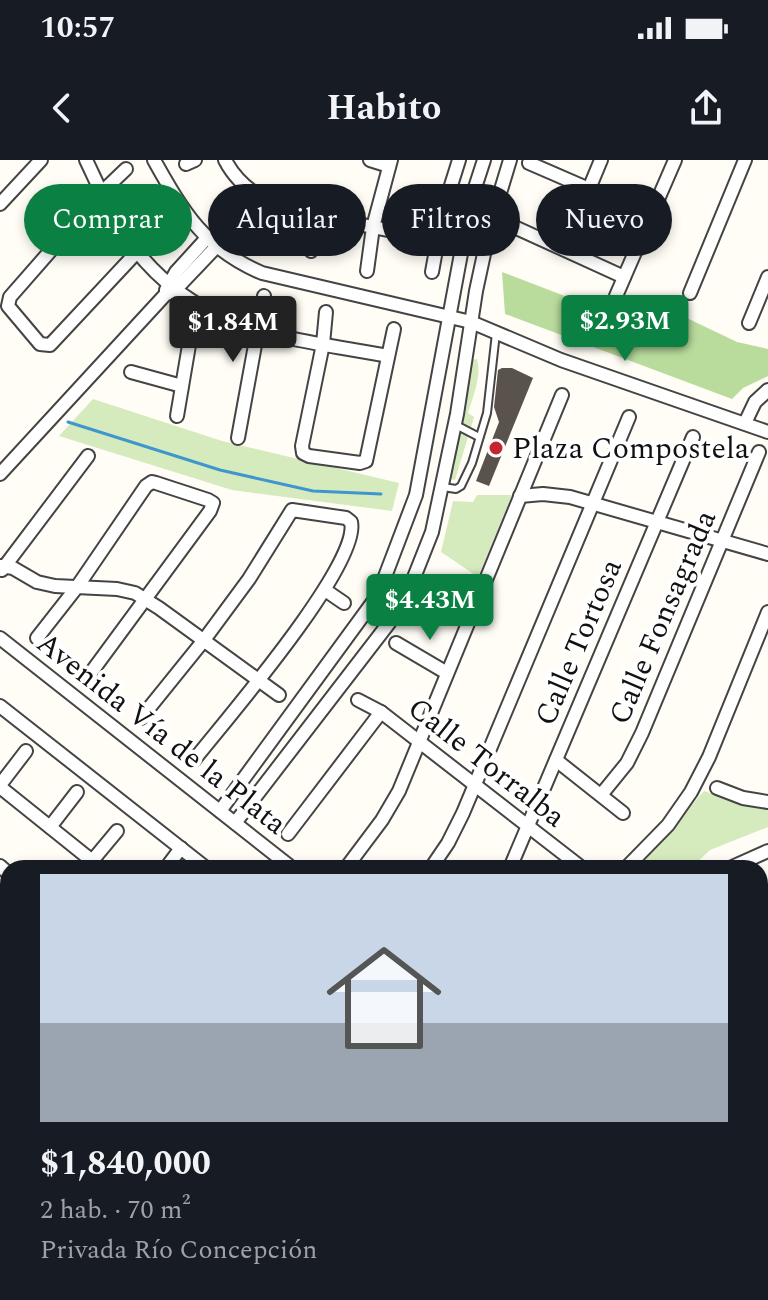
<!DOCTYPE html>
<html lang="es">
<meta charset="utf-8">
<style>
:root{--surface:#171b24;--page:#242831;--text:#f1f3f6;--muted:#9ea1a6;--line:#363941;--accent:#0b8043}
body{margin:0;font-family:Spectral,serif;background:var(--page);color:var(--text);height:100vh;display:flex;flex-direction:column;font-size:30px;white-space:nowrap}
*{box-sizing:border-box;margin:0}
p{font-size:26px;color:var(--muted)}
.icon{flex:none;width:44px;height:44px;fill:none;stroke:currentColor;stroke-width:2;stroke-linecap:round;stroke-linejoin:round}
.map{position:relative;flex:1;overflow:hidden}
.drawer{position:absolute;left:0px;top:700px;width:768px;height:440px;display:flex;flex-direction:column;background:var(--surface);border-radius:24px 24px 0 0;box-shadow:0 4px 12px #0003}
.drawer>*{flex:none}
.top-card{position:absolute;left:24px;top:24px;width:720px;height:72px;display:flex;gap:16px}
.price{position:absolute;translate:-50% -68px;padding:0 18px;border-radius:8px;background:var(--accent);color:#fff;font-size:26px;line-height:52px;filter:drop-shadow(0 2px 4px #0008)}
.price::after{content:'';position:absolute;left:50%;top:48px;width:24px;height:18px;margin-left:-12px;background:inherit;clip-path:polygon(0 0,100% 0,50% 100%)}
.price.current{background:#222;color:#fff}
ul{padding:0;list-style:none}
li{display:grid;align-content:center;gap:16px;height:424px;padding:0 40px}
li+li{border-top:2px solid var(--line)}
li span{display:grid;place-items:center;height:248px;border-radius:0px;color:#555}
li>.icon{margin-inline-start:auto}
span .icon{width:144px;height:144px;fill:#fffc;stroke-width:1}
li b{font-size:34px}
.chip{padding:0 28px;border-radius:36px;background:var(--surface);box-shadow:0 4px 12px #0003;font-size:28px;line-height:72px}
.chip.current{background:var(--accent);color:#fff}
.status{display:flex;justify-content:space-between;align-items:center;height:56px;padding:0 40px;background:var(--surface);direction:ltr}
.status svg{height:22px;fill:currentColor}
header{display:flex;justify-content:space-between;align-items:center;height:104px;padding:0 40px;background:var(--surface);font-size:36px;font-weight:700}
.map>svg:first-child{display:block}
</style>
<div class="status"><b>10:57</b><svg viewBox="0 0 49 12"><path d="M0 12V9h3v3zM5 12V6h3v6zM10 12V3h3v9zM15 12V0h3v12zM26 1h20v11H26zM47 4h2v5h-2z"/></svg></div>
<header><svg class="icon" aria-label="back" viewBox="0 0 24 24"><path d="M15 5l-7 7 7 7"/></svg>Habito<svg class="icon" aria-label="share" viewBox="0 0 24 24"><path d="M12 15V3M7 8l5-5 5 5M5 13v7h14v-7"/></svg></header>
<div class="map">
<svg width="768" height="1140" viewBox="0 0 768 1140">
<rect width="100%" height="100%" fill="#fffdf5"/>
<g fill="#d5ebbd">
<path d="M477,199C482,215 473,237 468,253L474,257L455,320L447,318L468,228V208L471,200Z"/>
<path d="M93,239L222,281L399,323L392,351L232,330L59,276Z"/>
<path d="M477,335H512L478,417L441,392L453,341L473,342Z"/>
<path d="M704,631L747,646L768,650V667L710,690L691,708H636Z"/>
</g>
<g fill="#b9dc9c">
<path d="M502,112L630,161L670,150L737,182L768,189V216L743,228L732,239L505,154Z"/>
<path d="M0,961L8,967V1132H105L106,1140H0Z"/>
</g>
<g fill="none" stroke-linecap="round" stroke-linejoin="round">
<path stroke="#3f96cf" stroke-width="3" d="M68,262L220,310L313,331L381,334"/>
</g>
<path fill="#5a524d" d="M502,208H512L533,218L489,326L476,321L499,262L494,247L498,210Z"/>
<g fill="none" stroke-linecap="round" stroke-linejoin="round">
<defs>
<g id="lane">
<path d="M454,264L479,277"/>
<path d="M443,327L456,329L461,326L472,303L487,253L496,173"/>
</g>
<g id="street">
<path d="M86,0C99,27 111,56 129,81C195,173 286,177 388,196"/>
<path d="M154,0C183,52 205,89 262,113L471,162L561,200L768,272"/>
<path d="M225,0C250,48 305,55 353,63C381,69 410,74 438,79"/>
<path d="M370,0L389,6"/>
<path d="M529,3L589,29"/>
<path d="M186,4L195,0"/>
<path d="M126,9L102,32L10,137L8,146L40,184L50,185L137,92"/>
<path d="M0,44L41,0"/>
<path d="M231,58L262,39"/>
<path d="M510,65L624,117"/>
<path d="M564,89L601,0"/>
<path d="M311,91L316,57"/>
<path d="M367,111L373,67L391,0"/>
<path d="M432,112L443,51L459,0"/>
<path d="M166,130L176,112L206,79"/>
<path d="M690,133L745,0"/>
<path d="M616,136L675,0"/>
<path d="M326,152L323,184L302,286L303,293L309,296L360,303L366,301L394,169"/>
<path d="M749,163L768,117"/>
<path d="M131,212L182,226"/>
<path d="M177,256L196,144"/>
<path d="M745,263L755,242L768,230"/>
<path d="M238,278L264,136"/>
<path d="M0,314L165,135L175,130L216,87"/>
<path d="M520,336L543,334L570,337L768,394"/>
<path d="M0,406L13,408L37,422L55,426L117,429L135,433L159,448L279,535"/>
<path d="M2,410L88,296"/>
<path d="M430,425L473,450"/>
<path d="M325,430L344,443"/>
<path d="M0,478L292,708"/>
<path d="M37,478L77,427L146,326L152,322L156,323L208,340L213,343L210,351L90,514"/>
<path d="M396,483L447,513"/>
<path d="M358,540L381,552L582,708"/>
<path d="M0,546L206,708"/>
<path d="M141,558L204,480L249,419L292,350L346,358L351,362C361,404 224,562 194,600"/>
<path d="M556,600L623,653"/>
<path d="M0,625L26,591"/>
<path d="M0,627L101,708"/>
<path d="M717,628L743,638L768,642"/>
<path d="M601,635L627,603L642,573L759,292"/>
<path d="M220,651L378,435L416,335L471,40L484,0"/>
<path d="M235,663L389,463L413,420L432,372L457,254L476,131L490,66L510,0"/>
<path d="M50,667L77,632"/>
<path d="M288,674L381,552"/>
<path d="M92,701L117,671"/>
<path d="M0,706L8,713"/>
<path d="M166,708L181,688"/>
<path d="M346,708L382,660L399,631L562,235"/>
<path d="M431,708L448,683L463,653L629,257"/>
<path d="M510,708L693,277"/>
<path d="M626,708L668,665L691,632L709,597L768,452"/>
<path d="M730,708L768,691"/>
<path d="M0,787L8,793"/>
<path d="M0,871L8,878"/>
<path d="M760,885L768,884"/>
<path d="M760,906L768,905"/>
<path d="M0,917L8,906"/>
<path d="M155,1132L163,1140"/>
<path d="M248,1132L258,1140"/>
<path d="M340,1132L350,1140"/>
<path d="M430,1132L431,1133"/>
</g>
</defs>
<use href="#lane" stroke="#444" stroke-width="10"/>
<use href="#street" stroke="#444" stroke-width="16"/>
<use href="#lane" stroke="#fff" stroke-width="6"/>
<use href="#street" stroke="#fff" stroke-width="12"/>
</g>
<circle fill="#c4262e" stroke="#fff" stroke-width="3" cx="496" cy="288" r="8"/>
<g text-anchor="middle" stroke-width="8" stroke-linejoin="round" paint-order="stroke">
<g font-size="30" fill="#111" stroke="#fff" text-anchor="start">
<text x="512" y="298">Plaza Compostela</text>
</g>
<g font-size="30" fill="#111" stroke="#fff">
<text transform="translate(662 457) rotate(-67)" y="10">Calle Fonsagrada</text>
<text transform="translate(578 482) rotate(-67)" y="10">Calle Tortosa</text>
<text transform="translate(162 573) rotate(38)" y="10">Avenida Vía de la Plata</text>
<text transform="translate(487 602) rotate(38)" y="10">Calle Torralba</text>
</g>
</g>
</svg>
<b class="price" style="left:625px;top:203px">$2.93M</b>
<b class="price current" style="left:233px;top:204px">$1.84M</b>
<b class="price" style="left:430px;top:482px">$4.43M</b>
<div class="top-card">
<a class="chip current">Comprar</a>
<a class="chip">Alquilar</a>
<a class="chip">Filtros</a>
<a class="chip">Nuevo</a>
</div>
<section class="drawer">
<ul>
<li><span style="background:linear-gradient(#c9d6e8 60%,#9aa5b1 0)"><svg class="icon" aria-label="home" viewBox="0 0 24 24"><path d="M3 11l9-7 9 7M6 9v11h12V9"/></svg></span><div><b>$1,840,000</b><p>2 hab. · 70 m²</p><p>Privada Río Concepción</p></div></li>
</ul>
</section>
</div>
